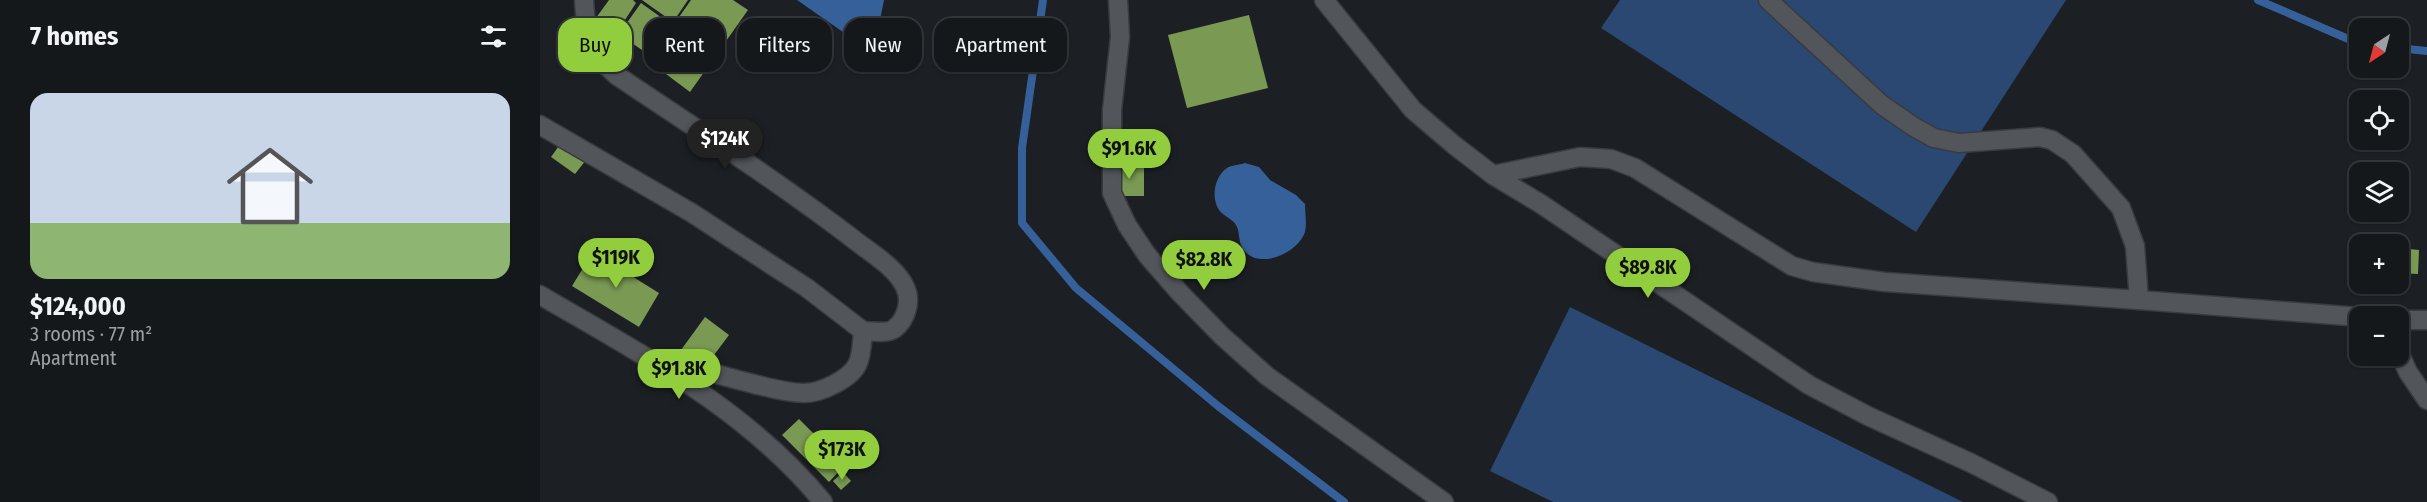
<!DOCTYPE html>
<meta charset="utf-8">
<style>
:root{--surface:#15181b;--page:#1e2124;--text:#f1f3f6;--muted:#9da0a3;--line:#34373a;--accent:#92cd3e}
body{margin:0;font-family:"Fira Sans Condensed",sans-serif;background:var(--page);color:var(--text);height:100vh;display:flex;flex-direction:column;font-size:22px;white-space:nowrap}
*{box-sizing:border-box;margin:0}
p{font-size:20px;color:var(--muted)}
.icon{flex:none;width:33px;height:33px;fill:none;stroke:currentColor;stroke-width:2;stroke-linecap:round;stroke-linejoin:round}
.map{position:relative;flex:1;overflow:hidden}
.panel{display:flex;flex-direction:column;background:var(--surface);width:540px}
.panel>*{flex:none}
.banner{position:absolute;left:18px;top:18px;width:570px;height:54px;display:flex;gap:12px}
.needle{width:39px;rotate:216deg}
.tools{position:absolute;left:1809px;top:18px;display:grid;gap:12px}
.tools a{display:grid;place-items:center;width:60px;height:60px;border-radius:12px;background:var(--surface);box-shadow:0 2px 4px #0004,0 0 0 2px var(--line);font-size:30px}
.price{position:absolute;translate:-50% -51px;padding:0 14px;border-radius:21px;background:var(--accent);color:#111;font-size:20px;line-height:39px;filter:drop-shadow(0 2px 3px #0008)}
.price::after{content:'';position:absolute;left:50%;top:36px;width:18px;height:14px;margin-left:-9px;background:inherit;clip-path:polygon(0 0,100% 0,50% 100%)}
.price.selected{background:#222;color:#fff}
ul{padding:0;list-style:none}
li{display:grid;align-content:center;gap:12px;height:318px;padding:0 30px}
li+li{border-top:2px solid var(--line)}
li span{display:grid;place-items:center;height:186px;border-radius:18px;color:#555}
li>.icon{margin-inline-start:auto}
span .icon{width:108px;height:108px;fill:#fffc;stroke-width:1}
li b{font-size:26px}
h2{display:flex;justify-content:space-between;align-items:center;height:72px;padding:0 30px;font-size:26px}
.pill{padding:0 21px;border-radius:18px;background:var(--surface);box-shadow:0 2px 4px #0004,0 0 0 2px var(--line);font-size:21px;line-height:54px}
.pill.selected{background:var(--accent);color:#111}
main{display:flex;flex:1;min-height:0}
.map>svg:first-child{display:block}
</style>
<main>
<section class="panel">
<h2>7 homes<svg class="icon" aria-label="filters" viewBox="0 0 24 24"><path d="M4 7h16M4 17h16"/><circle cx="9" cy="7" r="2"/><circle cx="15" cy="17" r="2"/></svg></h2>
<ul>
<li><span style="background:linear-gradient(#c9d6e8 70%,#8fb573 0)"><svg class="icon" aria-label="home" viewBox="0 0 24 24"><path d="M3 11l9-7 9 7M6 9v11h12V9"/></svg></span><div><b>$124,000</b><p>3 rooms · 77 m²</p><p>Apartment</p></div></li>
</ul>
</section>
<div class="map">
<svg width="1887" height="502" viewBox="0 0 1887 502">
<rect width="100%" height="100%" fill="#1c2024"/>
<g fill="#2a4871">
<path d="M1080,0H1526L1376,232L1061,28Z"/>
<path d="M1030,307L1423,502H1013L950,471Z"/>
</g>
<g fill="#366099">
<path d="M257,0H344L339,25L323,46Z"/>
<path d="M705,163L719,167L730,180L756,195L765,204C765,213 767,223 765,232C758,254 715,272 702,247C698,240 700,231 696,225C693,219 683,216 679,210C671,198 674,177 687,168C691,165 699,165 705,163Z"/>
</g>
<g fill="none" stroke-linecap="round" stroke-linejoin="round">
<g stroke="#366099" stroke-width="8">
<path d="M503,0L482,148V223L536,288L678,406L804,502"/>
<path d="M1718,0L1820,44"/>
<path d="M1858,48L1887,51"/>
</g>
</g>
<g fill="#7a9a54">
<path d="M69,0H93L96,3L81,26L75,22L68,32L53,22Z"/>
<path d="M102,0H148L133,22Z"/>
<path d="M151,0H193L208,10L150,92L122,71L151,30L137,20Z"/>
<path d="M101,3L143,33L122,64L79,34Z"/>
<path d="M709,15L728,88L647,108L628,35Z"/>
<path d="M21,143L46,160L35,174L11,157Z"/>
<path d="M575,163L604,164V196H575Z"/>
<path d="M1858,248L1879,250L1878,274L1858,273Z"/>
<path d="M53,252L119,293L99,327L32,286Z"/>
<path d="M165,317L189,335L165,367L141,350Z"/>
<path d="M259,419L305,465L289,482L242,435Z"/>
<path d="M303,472L311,481L301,490L293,481Z"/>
</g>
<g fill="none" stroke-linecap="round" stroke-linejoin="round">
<defs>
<g id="minor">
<path d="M44,0C46,35 49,51 76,75C155,128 236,180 312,238C329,252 356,267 365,287C372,301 366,320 354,329C347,334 332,331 323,331"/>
<path d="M578,0L580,37L572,110V193L587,225L607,255L641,294L682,336L727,376L904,502"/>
<path d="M784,0L873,110L914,145L953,175L1001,204L1269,385L1328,416L1431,463L1508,502"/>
<path d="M1228,0L1342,105L1374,127L1394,138L1419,143L1500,137L1512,140L1533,154L1581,208L1595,246L1599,300L1820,317"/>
<path d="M0,125L152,213L267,288L323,331C322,341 322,354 318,363C311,379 281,393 264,393C247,393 230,388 214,384C181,376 149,365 115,362"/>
<path d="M953,175L1040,157L1071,159L1095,168L1252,266L1273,272L1345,282L1599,300"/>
<path d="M0,295C101,354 208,410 283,502"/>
<path d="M1858,320H1887"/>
<path d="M1858,350L1868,372L1887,400"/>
</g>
</defs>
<use href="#minor" stroke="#393b3f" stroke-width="21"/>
<use href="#minor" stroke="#52565b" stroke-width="18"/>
</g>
</svg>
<div class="tools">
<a><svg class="needle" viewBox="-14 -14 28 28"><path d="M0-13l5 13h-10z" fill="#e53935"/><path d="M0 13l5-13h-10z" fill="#9da0a3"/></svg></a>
<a><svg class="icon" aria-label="locate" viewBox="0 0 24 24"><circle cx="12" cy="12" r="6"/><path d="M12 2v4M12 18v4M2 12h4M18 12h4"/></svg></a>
<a><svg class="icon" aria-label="layers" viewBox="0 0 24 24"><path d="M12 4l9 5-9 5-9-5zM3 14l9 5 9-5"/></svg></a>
<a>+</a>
<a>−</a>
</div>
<b class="price selected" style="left:185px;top:170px">$124K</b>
<b class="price" style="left:589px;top:180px">$91.6K</b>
<b class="price" style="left:76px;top:289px">$119K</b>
<b class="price" style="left:664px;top:291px">$82.8K</b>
<b class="price" style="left:1108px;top:299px">$89.8K</b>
<b class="price" style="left:139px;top:400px">$91.8K</b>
<b class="price" style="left:302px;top:481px">$173K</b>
<div class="banner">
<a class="pill selected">Buy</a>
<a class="pill">Rent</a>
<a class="pill">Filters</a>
<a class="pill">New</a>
<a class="pill">Apartment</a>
</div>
</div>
</main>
